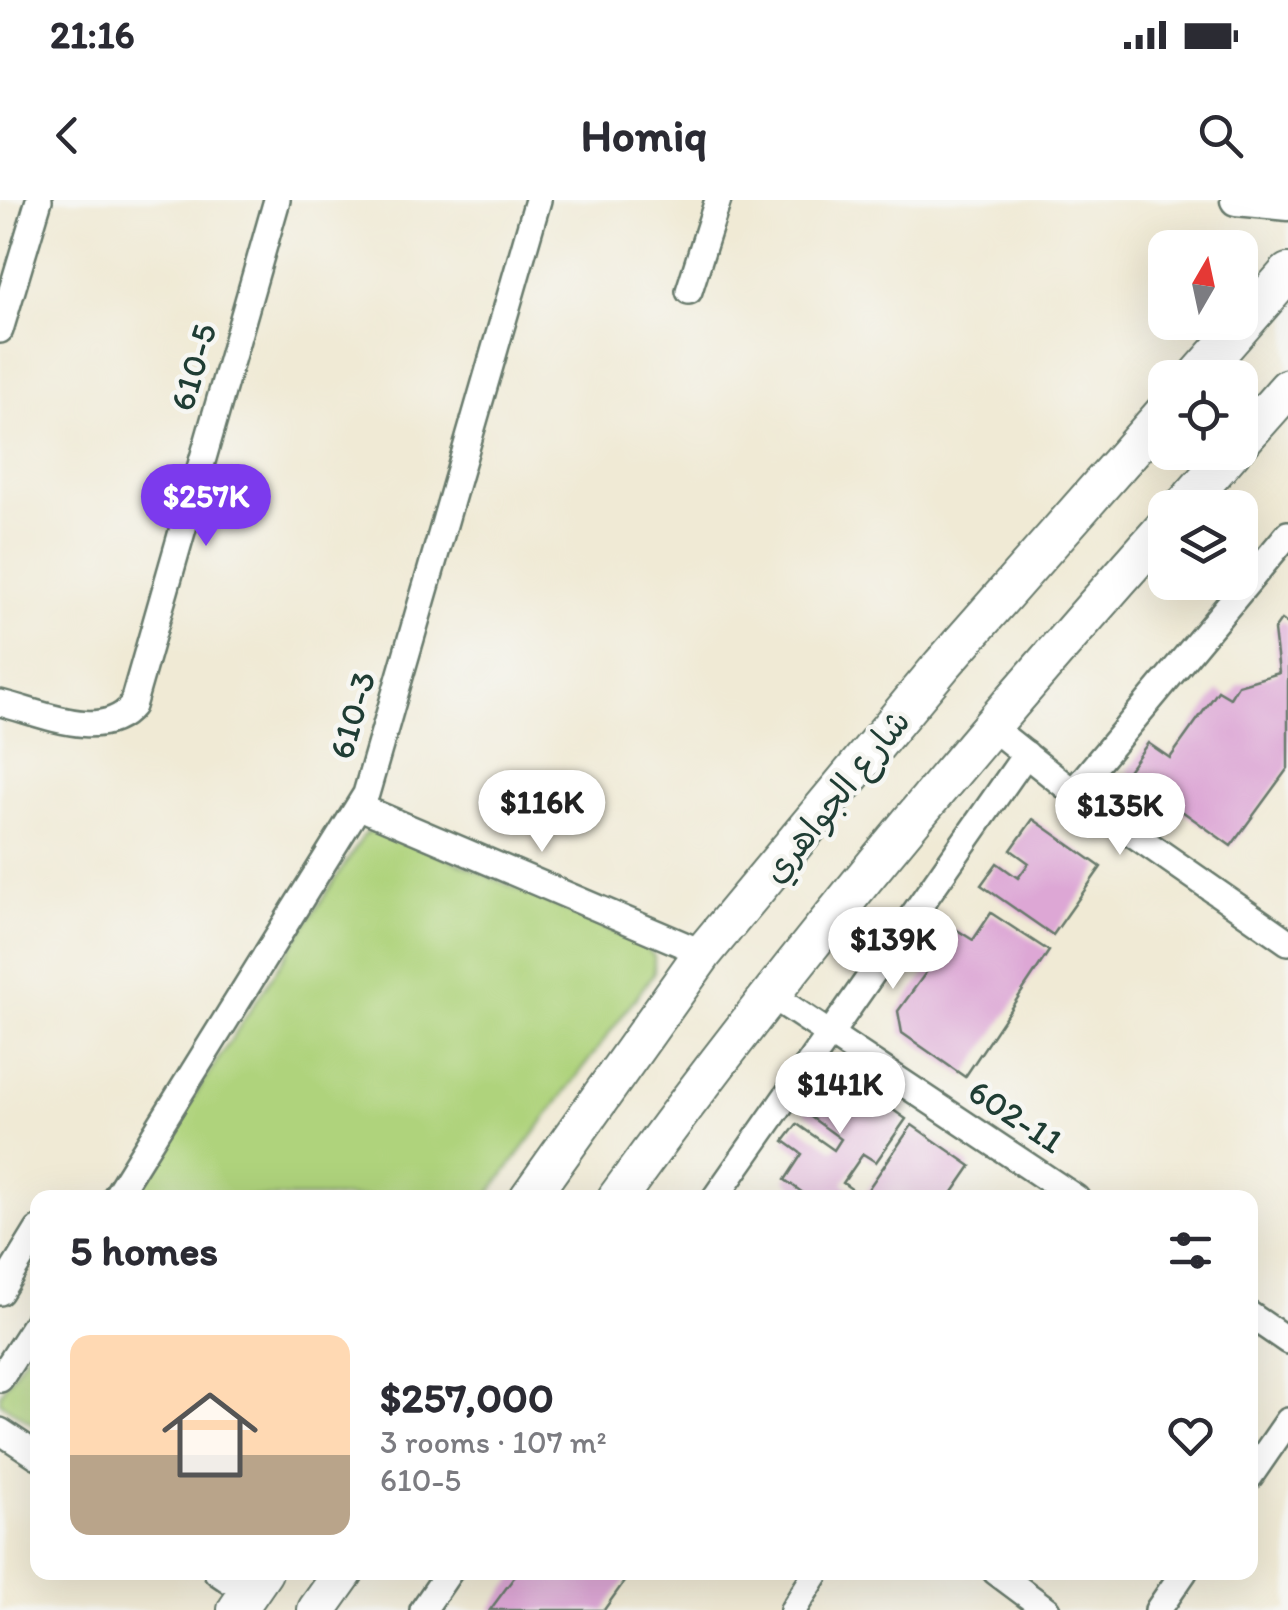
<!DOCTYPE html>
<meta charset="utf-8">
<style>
:root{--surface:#fff;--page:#f2f2f3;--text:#2b2b33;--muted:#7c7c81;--line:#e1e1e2;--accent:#7c3aed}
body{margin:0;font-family:Itim,"Playpen Sans Arabic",sans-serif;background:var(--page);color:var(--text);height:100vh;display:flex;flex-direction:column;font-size:38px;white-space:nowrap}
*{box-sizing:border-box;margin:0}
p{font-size:32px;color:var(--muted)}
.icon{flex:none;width:55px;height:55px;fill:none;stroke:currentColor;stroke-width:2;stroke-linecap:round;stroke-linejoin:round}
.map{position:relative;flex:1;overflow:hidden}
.panel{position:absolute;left:30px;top:990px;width:1228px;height:390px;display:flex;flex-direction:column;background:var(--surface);border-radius:20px;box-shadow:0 10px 40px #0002}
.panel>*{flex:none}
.needle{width:65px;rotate:9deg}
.controls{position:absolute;left:1148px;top:30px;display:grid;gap:20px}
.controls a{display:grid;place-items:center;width:110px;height:110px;border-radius:20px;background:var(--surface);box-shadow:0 10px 40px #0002;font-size:50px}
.price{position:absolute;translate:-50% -85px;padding:0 22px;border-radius:35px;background:#fff;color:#222;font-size:32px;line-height:65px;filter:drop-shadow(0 2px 5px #0008)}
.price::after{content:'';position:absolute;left:50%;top:60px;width:30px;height:22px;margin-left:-15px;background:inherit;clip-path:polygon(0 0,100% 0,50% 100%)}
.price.selected{background:var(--accent);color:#fff}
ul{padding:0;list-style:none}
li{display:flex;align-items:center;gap:30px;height:250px;padding:0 40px}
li+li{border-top:2px solid var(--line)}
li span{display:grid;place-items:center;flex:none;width:280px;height:200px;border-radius:20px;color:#555}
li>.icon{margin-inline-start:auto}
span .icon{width:120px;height:120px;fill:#fffc;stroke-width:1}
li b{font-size:42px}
h2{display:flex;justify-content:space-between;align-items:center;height:120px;padding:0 40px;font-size:42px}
.status{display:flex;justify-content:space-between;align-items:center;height:70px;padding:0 50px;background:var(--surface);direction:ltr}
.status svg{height:28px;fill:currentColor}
header{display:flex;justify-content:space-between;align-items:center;height:130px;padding:0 40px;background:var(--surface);font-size:45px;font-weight:800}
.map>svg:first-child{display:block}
</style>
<div class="status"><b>21:16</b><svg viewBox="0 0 49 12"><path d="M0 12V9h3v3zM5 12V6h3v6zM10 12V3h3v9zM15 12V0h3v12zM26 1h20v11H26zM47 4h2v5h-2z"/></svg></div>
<header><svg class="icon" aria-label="back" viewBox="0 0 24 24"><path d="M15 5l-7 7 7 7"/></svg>Homiq<svg class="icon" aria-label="search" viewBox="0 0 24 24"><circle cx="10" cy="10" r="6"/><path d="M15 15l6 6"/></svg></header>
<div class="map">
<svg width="1288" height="1410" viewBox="0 0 1288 1410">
<rect width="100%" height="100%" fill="#f6f6f2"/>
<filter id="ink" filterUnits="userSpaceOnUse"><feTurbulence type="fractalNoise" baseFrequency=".01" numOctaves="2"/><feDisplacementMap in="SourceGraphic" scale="20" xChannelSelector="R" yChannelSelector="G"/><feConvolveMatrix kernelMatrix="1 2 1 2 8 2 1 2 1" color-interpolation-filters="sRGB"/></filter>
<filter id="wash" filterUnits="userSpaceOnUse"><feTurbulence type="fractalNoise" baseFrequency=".0048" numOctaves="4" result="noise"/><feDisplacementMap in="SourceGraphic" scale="40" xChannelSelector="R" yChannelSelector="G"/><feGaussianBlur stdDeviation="2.25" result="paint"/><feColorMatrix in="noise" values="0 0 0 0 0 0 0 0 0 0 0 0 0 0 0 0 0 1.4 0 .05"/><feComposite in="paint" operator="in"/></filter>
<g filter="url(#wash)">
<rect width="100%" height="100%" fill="#f0ead5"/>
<g fill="#afd37c" stroke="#678858" stroke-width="2.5">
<path d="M377,627L642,744L654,756V773L487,997L128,998L364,635Z"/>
<path d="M37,1137V1227L0,1202V1194Z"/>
</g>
<g id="blocks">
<g fill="#dda7d5">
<path d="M1281,420L1288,425V568L1231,646L1127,572L1148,543L1170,558L1218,491L1230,498L1238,485L1279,473L1274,430Z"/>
<path d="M1033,619L1101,667L1053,735L981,685L997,663L1018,678L1029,663L1011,650Z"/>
<path d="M991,713L1049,751L965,877L902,833L898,811L957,730L973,740Z"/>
<path d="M835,869L906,919L876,962L863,954L843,983L853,990L847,998H810L785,980L802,954L784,941L797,924L834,950L841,939L804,912Z"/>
<path d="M912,925L971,966L949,998H862Z"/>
<path d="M518,1372H618L626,1379L604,1410H490Z"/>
</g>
</g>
</g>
<g filter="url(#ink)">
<use href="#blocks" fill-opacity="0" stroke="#687a6c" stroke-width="2.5"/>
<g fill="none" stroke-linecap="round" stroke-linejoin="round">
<defs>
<g id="minor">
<path d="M689,91L718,0"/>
<path d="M0,130L39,0"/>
<path d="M0,503C39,512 102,543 132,506L277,0"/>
<path d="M989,525L1073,592L1288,742"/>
<path d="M1073,592L1288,334"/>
<path d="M360,607L703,753"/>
<path d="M768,793L1076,998"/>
<path d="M115,998L366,594L538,0"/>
<path d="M715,998L1026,554"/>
<path d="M0,1092L38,1030"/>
<path d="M1250,1115L1288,1141"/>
<path d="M0,1179L38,1120"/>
<path d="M0,1231L38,1256"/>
<path d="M1250,1276L1288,1221"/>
<path d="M217,1372L248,1393"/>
<path d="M996,1372L1047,1410"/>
<path d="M423,1410L449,1372"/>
<path d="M793,1410L817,1372"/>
<path d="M1158,1410L1184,1372"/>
</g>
<path id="tertiary" d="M1236,0L1288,5"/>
<g id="primary">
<path d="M1196,178L1288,73"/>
<path d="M1240,242L1288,188"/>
<path d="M1182,308L1231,252"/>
<path d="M529,998L703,753L942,465L1165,212"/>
<path d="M617,998C787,763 973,543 1165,327"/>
<path d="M237,1410L263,1372"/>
<path d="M317,1410L344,1372"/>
</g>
</defs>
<use href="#minor" stroke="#687a6c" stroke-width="30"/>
<use href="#tertiary" stroke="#687a6c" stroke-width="35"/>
<use href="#primary" stroke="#687a6c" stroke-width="42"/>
<use href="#minor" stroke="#fff" stroke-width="25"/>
<use href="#tertiary" stroke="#fff" stroke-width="30"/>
<use href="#primary" stroke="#fff" stroke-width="38"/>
</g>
</g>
<g text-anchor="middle" stroke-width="9" stroke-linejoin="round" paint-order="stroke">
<g font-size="35" fill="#1f3d34" stroke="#f6f6f2">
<text transform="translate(193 167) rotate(-74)" y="12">610-5</text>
<text transform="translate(352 515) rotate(-74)" y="12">610-3</text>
<text transform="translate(836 596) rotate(-51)" y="12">شارع الجواهري</text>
<text transform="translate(1016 916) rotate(33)" y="12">602-11</text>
</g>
</g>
</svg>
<div class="controls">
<a><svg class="needle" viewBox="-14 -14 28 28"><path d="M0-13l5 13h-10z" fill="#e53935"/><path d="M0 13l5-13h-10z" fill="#7c7c81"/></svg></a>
<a><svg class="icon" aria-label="locate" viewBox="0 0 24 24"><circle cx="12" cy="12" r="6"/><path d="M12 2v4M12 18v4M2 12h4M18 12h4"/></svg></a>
<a><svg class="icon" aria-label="layers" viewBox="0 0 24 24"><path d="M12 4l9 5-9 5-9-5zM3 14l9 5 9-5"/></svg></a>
</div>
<b class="price selected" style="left:206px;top:349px">$257K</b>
<b class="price" style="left:542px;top:655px">$116K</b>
<b class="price" style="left:1120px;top:658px">$135K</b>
<b class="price" style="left:893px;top:792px">$139K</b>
<b class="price" style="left:840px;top:937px">$141K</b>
<section class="panel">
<h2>5 homes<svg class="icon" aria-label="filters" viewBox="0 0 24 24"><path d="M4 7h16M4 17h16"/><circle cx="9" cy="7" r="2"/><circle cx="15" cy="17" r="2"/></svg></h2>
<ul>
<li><span style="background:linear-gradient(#ffd9b3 60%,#b9a48a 0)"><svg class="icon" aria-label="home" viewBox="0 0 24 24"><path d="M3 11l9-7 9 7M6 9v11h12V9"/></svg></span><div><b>$257,000</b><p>3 rooms · 107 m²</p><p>610-5</p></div><svg class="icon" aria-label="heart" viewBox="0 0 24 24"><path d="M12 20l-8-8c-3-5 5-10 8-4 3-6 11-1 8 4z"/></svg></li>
</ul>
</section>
</div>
